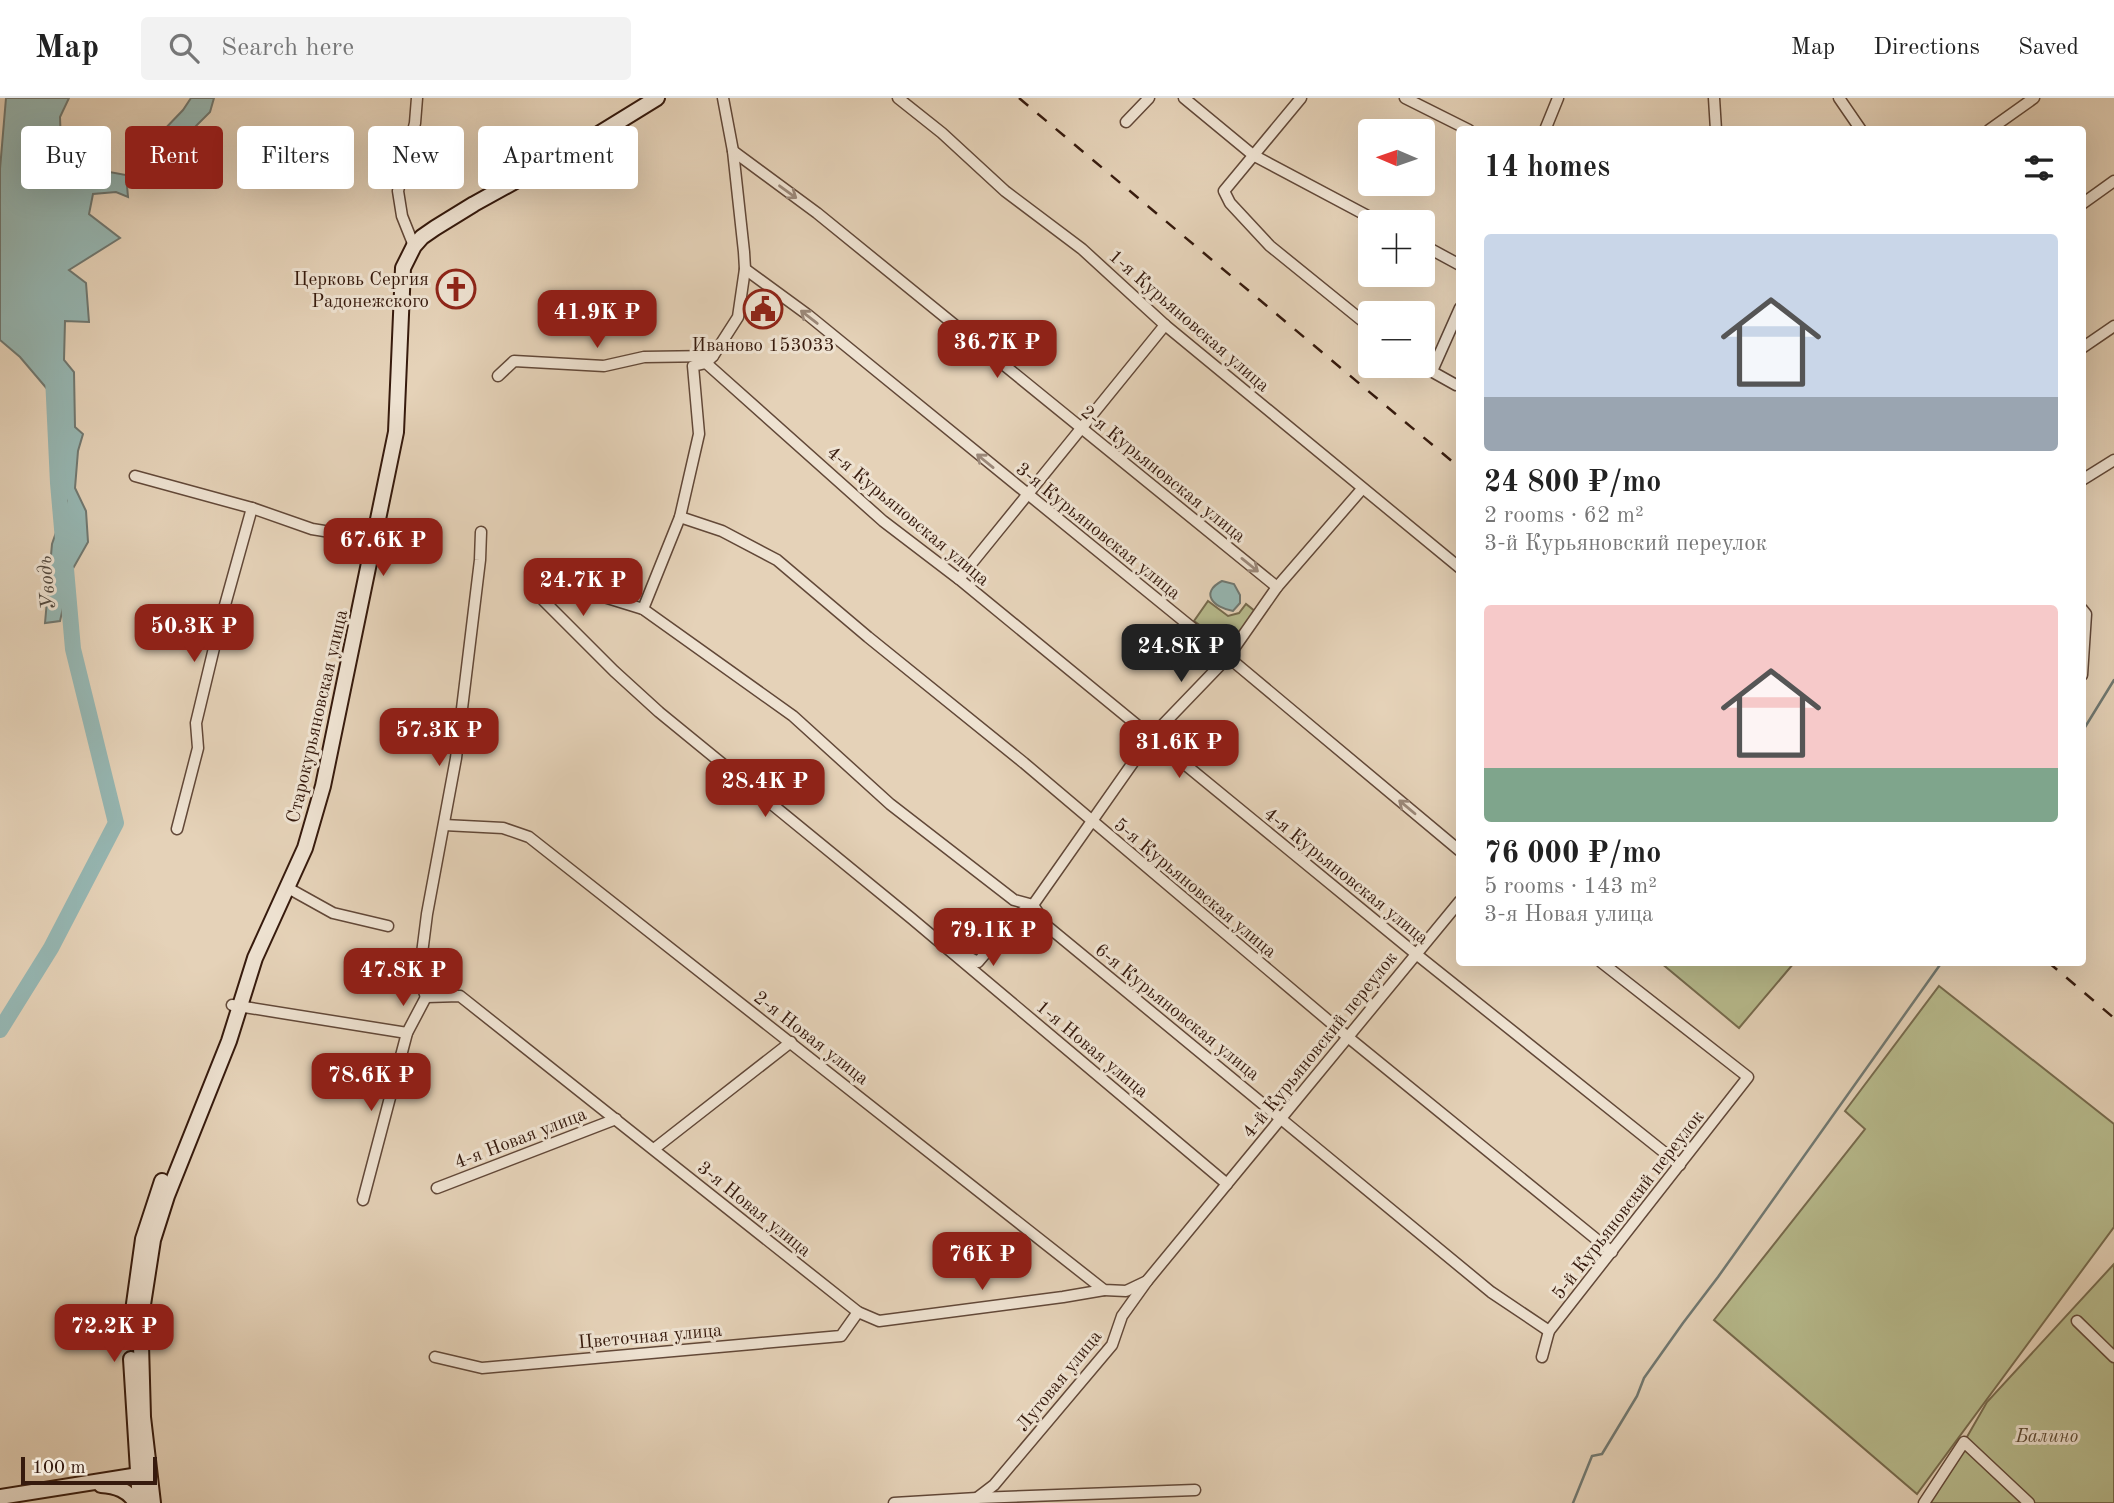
<!DOCTYPE html>
<meta charset="utf-8">
<style>
:root{--surface:#fff;--page:#f2f2f2;--text:#222;--muted:#767676;--line:#e0e0e0;--accent:#8f2418}
body{margin:0;font-family:"Old Standard TT",serif;background:var(--page);color:var(--text);height:100vh;display:flex;flex-direction:column;font-size:26px;white-space:nowrap}
*{box-sizing:border-box;margin:0}
p{font-size:23px;color:var(--muted)}
.icon{flex:none;width:38px;height:38px;fill:none;stroke:currentColor;stroke-width:2;stroke-linecap:round;stroke-linejoin:round}
.map{position:relative;flex:1;overflow:hidden}
.sheet{position:absolute;left:1456px;top:28px;width:630px;height:840px;display:flex;flex-direction:column;background:var(--surface);border-radius:7px;box-shadow:0 7px 28px #0002}
.sheet>*{flex:none}
.guide{position:absolute;left:21px;top:28px;width:665px;height:63px;display:flex;gap:14px}
.needle{width:46px;rotate:272deg}
.controls{position:absolute;left:1358px;top:21px;display:grid;gap:14px}
.controls a{display:grid;place-items:center;width:77px;height:77px;border-radius:7px;background:var(--surface);box-shadow:0 7px 28px #0002;font-size:35px}
.scale{position:absolute;left:21px;bottom:18px;width:136px;box-sizing:border-box;padding-left:7px;border:4px solid #361a0d;border-top:0;font-size:19px;line-height:24px;white-space:nowrap;color:#361a0d;-webkit-text-stroke:5px #eee2d1;paint-order:stroke}
.price{position:absolute;translate:-50% -60px;padding:0 16px;border-radius:14px;background:var(--accent);color:#fff;font-size:23px;line-height:46px;filter:drop-shadow(0 2px 4px #0008)}
.price::after{content:'';position:absolute;left:50%;top:42px;width:21px;height:16px;margin-left:-10px;background:inherit;clip-path:polygon(0 0,100% 0,50% 100%)}
.price.on{background:#222;color:#fff}
ul{padding:0;list-style:none}
li{display:grid;align-content:center;gap:14px;height:371px;padding:0 28px}
li span{display:grid;place-items:center;height:217px;border-radius:7px;color:#555}
li>.icon{margin-inline-start:auto}
span .icon{width:126px;height:126px;fill:#fffc;stroke-width:1}
li b{font-size:30px}
h2{display:flex;justify-content:space-between;align-items:center;height:84px;padding:0 28px;font-size:30px}
.pill{padding:0 24px;border-radius:7px;background:var(--surface);box-shadow:0 7px 28px #0002;font-size:24px;line-height:63px}
.pill.on{background:var(--accent);color:#fff}
header{display:flex;align-items:center;gap:42px;box-sizing:border-box;height:98px;padding:0 35px;background:var(--surface);border-bottom:2px solid var(--line)}
header strong{font-size:33px}
nav{display:flex;gap:38px;margin-inline-start:auto;font-size:24px}
.search{width:490px;height:63px;background:var(--page);display:flex;align-items:center;gap:18px;box-sizing:border-box;padding:0 24px;border-radius:7px;color:var(--muted);font-size:26px}
.map>svg:first-child{display:block}
</style>
<header>
<strong>Map</strong>
<div class="search"><svg class="icon" aria-label="search" viewBox="0 0 24 24"><circle cx="10" cy="10" r="6"/><path d="M15 15l6 6"/></svg>Search here</div>
<nav><a>Map</a><a>Directions</a><a>Saved</a></nav>
</header>
<div class="map">
<svg width="2114" height="1405" viewBox="0 0 2114 1405">
<rect width="100%" height="100%" fill="#e5d2b8"/>
<filter id="stains"><feTurbulence type="fractalNoise" baseFrequency=".00286" numOctaves="4"/><feColorMatrix values="0 0 0 0 .2 0 0 0 0 .09 0 0 0 0 .02 0 0 0 .5 -.17"/></filter>
<radialGradient id="worn" r=".72"><stop offset=".6" stop-color="#630" stop-opacity="0"/><stop offset="1" stop-color="#630" stop-opacity=".3"/></radialGradient>
<g fill="#b7bb8d" stroke="#766a4d" stroke-width="2">
<path d="M1208,503L1228,518L1239,515L1246,506L1256,514L1230,549L1194,523Z"/>
<path d="M1661,865H1794L1739,930Z"/>
<path d="M1939,888L2114,1026V1129L1917,1396L1714,1222L1865,1031L1845,1013Z"/>
<path d="M2114,1166V1405H1929L1987,1304Z"/>
</g>
<g fill="#96b7b3" stroke="#707871" stroke-width="2">
<path d="M6,0H69L60,19L61,48L88,70L126,77L128,99L116,94L93,96L89,116L120,140L69,172L86,185L89,224L65,223L64,262L74,274L75,329L83,336L78,353L75,390L86,413L88,444L71,474L60,523L45,525L52,446L67,403L58,385L61,347L54,299L20,259L0,242V71Z"/>
<path d="M191,0H214L210,14L182,42L162,52L143,71L156,54L160,36L183,12Z"/>
<path d="M1222,483L1234,486L1240,497V505L1233,513C1214,510 1199,495 1222,483Z"/>
</g>
<g fill="none" stroke-linecap="round" stroke-linejoin="round">
<g stroke="#707871" stroke-width="2.5">
<path d="M2082,634L2114,582"/>
<path d="M1573,1405L1592,1358L1602,1356L1637,1298L1644,1280L1683,1225L1718,1179L1942,864"/>
</g>
<g stroke="#96b7b3" stroke-width="16">
<path d="M53,279L58,385L63,442"/>
<path d="M0,932L51,850L116,725L73,551L66,471"/>
</g>
<defs>
<g id="minor">
<path d="M898,0L942,35L1005,93L1082,151L1165,227L1460,470"/>
<path d="M1184,0L1253,57L1379,124"/>
<path d="M1301,0L1224,93L1230,105L1270,148L1370,229"/>
<path d="M1405,0L1469,32"/>
<path d="M1714,0L1716,32"/>
<path d="M1839,0L1861,32"/>
<path d="M1126,24L1149,0"/>
<path d="M1545,32L1558,0"/>
<path d="M1989,32L2034,0"/>
<path d="M733,53L817,115L1277,489"/>
<path d="M2082,106L2114,83"/>
<path d="M1423,147L1460,167"/>
<path d="M414,148L402,118L398,93L415,25L417,0"/>
<path d="M745,171L808,217L1228,559L1460,753"/>
<path d="M2082,250L2114,228"/>
<path d="M706,265L883,423L959,481L1416,856L1680,1067"/>
<path d="M1422,268L1456,287"/>
<path d="M1432,273L1460,210"/>
<path d="M498,278L514,263L604,268L644,259L713,258"/>
<path d="M135,378L252,410L312,431L373,441"/>
<path d="M2082,382L2114,362"/>
<path d="M680,419L722,433L777,462L868,539L1024,665L1349,940L1612,1154"/>
<path d="M538,476L588,494L643,511L793,618L890,706L1014,802L1033,807L1047,828L1491,1194L1549,1233"/>
<path d="M538,476L543,502L614,573L659,614L911,820L1227,1086"/>
<path d="M959,481L1165,227"/>
<path d="M643,511L680,419L699,336L693,268L706,265L713,258L738,219L745,171L744,154L733,53L723,0"/>
<path d="M2082,511L2086,516L2082,577"/>
<path d="M444,727L503,730L529,739L1104,1192L1126,1193L1147,1183"/>
<path d="M177,731L198,650L196,625L220,525L252,410"/>
<path d="M288,790L333,815L388,828"/>
<path d="M956,853L978,864L1019,816L1033,807L1151,639L1228,559L1277,489L1362,391"/>
<path d="M426,899L460,898L858,1214L879,1223L1063,1199L1104,1192"/>
<path d="M426,899L419,879L427,816L456,660L480,462L481,434"/>
<path d="M232,907L407,935"/>
<path d="M654,1051L791,944"/>
<path d="M437,1090L616,1021"/>
<path d="M363,1102L407,935L426,899"/>
<path d="M2077,1223L2114,1259"/>
<path d="M435,1259L482,1270L841,1238L858,1214"/>
<path d="M1542,1259L1549,1233L1748,979L1601,864"/>
<path d="M977,1400L994,1387L1112,1247L1122,1218L1147,1183L1460,803"/>
<path d="M894,1405L977,1400L1195,1392"/>
<path d="M1924,1405L1964,1344L2029,1405"/>
</g>
<g id="secondary">
<path d="M133,1213L143,1141L162,1083"/>
<path d="M131,1261L140,1405"/>
<path d="M101,1387C116,1388 128,1392 136,1405"/>
<path d="M0,1399L145,1376"/>
<path d="M153,1405L143,1319L141,1247L142,1213L153,1142L167,1098L229,943L255,860L305,750L323,688L396,334L403,170L414,148L422,139L435,130L474,106L584,45L657,0"/>
</g>
</defs>
<use href="#minor" stroke="#624838" stroke-width="13"/>
<use href="#secondary" stroke="#361a0d" stroke-width="18"/>
<use href="#minor" stroke="#eee2d1" stroke-width="10"/>
<use href="#secondary" stroke="#eee2d1" stroke-width="14"/>
<g stroke="#361a0d" stroke-width="2.5" stroke-dasharray="12 12" stroke-linecap="butt">
<path d="M1019,0L1460,370"/>
<path d="M2048,864L2114,920"/>
</g>
</g>
<defs><path id="oneway-shaft" d="M-6 0H5M1.5-3L5.5 0L1.5 3" fill="none" stroke-width="1.6" stroke-linecap="round" stroke-linejoin="round" transform="scale(1.75)"/></defs>
<g stroke="#9b8879">
<use href="#oneway-shaft" transform="translate(788 94) rotate(36)"/>
<use href="#oneway-shaft" transform="translate(809 219) rotate(-142)"/>
<use href="#oneway-shaft" transform="translate(985 363) rotate(-141)"/>
<use href="#oneway-shaft" transform="translate(1250 467) rotate(39)"/>
<use href="#oneway-shaft" transform="translate(1407 709) rotate(-140)"/>
</g>
<defs>
<symbol id="church-ring" viewBox="-11 -11 22 22"><circle r="9.5" fill="#eee2d1" stroke="#8f2418" stroke-width="1.5"/><path d="M-1.2-6h2.4v3.5h3.3v2.4h-3.3V6h-2.4V-.1h-3.3v-2.4h3.3Z" fill="#8f2418"/></symbol>
<symbol id="civic-ring" viewBox="-11 -11 22 22"><circle r="9.5" fill="#eee2d1" stroke="#8f2418" stroke-width="1.5"/><path d="M-.6-6.5H3V-4.5H.6V-3L4-1V1h2V6H-6V1h2V-1L-.6-3ZM-1.2 2.5V6h2.4V2.5Z" fill="#8f2418"/></symbol>
</defs>
<g fill-rule="evenodd">
<use href="#church-ring" x="434" y="169" width="44" height="44"/>
<use href="#civic-ring" x="741" y="189" width="44" height="44"/>
</g>
<g text-anchor="middle" stroke-width="6" stroke-linejoin="round" paint-order="stroke">
<g font-size="19" fill="#361a0d" stroke="#eee2d1" text-anchor="end">
<text x="429" y="187">Церковь Сергия<tspan x="429" dy="22">Радонежского</tspan></text>
<text x="763" y="253" text-anchor="middle">Иваново 153033</text>
</g>
<g font-size="19" fill="#361a0d" stroke="#eee2d1">
<text transform="translate(1190 222) rotate(41)" y="7">1-я Курьяновская улица</text>
<text transform="translate(1164 375) rotate(39)" y="7">2-я Курьяновская улица</text>
<text transform="translate(909 417) rotate(40)" y="7">4-я Курьяновская улица</text>
<text transform="translate(1099 432) rotate(39)" y="7">3-я Курьяновская улица</text>
<text transform="translate(316 618) rotate(-77)" y="7">Старокурьяновская улица</text>
<text transform="translate(1347 777) rotate(39)" y="7">4-я Курьяновская улица</text>
<text transform="translate(1196 789) rotate(40)" y="7">5-я Курьяновская улица</text>
<text transform="translate(1178 913) rotate(39)" y="7">6-я Курьяновская улица</text>
<text transform="translate(812 939) rotate(38)" y="7">2-я Новая улица</text>
<text transform="translate(1319 946) rotate(-51)" y="7">4-й Курьяновский переулок</text>
<text transform="translate(1093 950) rotate(40)" y="7">1-я Новая улица</text>
<text transform="translate(520 1039) rotate(-21)" y="7">4-я Новая улица</text>
<text transform="translate(1627 1106) rotate(-52)" y="7">5-й Курьяновский переулок</text>
<text transform="translate(755 1110) rotate(39)" y="7">3-я Новая улица</text>
<text transform="translate(650 1237) rotate(-5)" y="7">Цветочная улица</text>
<text transform="translate(1058 1282) rotate(-51)" y="7">Луговая улица</text>
</g>
<g font-size="19" font-style="italic" fill="#5d4a33" stroke="#eee2d1">
<text x="2047" y="1344">Балино</text>
</g>
<g font-size="21" font-style="italic" fill="#53493f" stroke="#eee2d1">
<text transform="translate(46 485) rotate(-95)" y="7">Уводь</text>
</g>
</g>
<rect width="100%" height="100%" filter="url(#stains)"/>
<rect width="100%" height="100%" fill="url(#worn)"/>
</svg>
<div class="controls">
<a><svg class="needle" viewBox="-14 -14 28 28"><path d="M0-13l5 13h-10z" fill="#e53935"/><path d="M0 13l5-13h-10z" fill="#767676"/></svg></a>
<a>+</a>
<a>−</a>
</div>
<div class="scale">100 m</div>
<b class="price" style="left:597px;top:252px">41.9K ₽</b>
<b class="price" style="left:997px;top:282px">36.7K ₽</b>
<b class="price" style="left:383px;top:480px">67.6K ₽</b>
<b class="price" style="left:583px;top:520px">24.7K ₽</b>
<b class="price" style="left:194px;top:566px">50.3K ₽</b>
<b class="price on" style="left:1181px;top:586px">24.8K ₽</b>
<b class="price" style="left:439px;top:670px">57.3K ₽</b>
<b class="price" style="left:1179px;top:682px">31.6K ₽</b>
<b class="price" style="left:765px;top:721px">28.4K ₽</b>
<b class="price" style="left:993px;top:870px">79.1K ₽</b>
<b class="price" style="left:403px;top:910px">47.8K ₽</b>
<b class="price" style="left:371px;top:1015px">78.6K ₽</b>
<b class="price" style="left:982px;top:1194px">76K ₽</b>
<b class="price" style="left:114px;top:1266px">72.2K ₽</b>
<div class="guide">
<a class="pill">Buy</a>
<a class="pill on">Rent</a>
<a class="pill">Filters</a>
<a class="pill">New</a>
<a class="pill">Apartment</a>
</div>
<section class="sheet">
<h2>14 homes<svg class="icon" aria-label="filters" viewBox="0 0 24 24"><path d="M4 7h16M4 17h16"/><circle cx="9" cy="7" r="2"/><circle cx="15" cy="17" r="2"/></svg></h2>
<ul>
<li><span style="background:linear-gradient(#c9d6e8 75%,#9aa5b1 0)"><svg class="icon" aria-label="home" viewBox="0 0 24 24"><path d="M3 11l9-7 9 7M6 9v11h12V9"/></svg></span><div><b>24 800 ₽/mo</b><p>2 rooms · 62 m²</p><p>3-й Курьяновский переулок</p></div></li>
<li><span style="background:linear-gradient(#f6c9c9 75%,#7fa58c 0)"><svg class="icon" aria-label="home" viewBox="0 0 24 24"><path d="M3 11l9-7 9 7M6 9v11h12V9"/></svg></span><div><b>76 000 ₽/mo</b><p>5 rooms · 143 m²</p><p>3-я Новая улица</p></div></li>
</ul>
</section>
</div>
